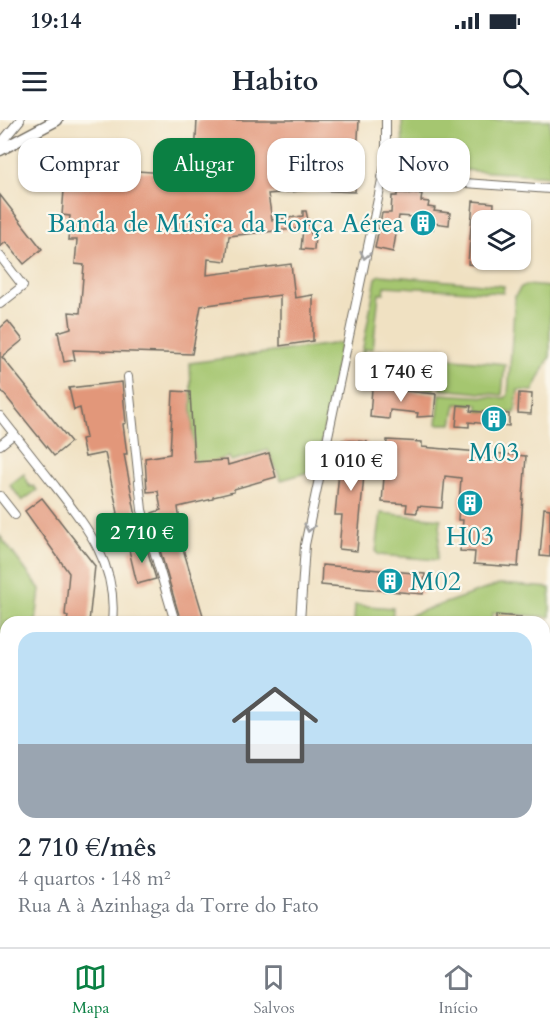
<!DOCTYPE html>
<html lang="pt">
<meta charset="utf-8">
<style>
:root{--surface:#fff;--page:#f6f6f7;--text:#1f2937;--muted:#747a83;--line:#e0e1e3;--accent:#0b8043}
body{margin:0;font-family:Cardo,serif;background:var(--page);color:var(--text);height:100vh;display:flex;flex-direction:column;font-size:22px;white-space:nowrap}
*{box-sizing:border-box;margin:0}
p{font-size:20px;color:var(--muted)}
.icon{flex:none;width:33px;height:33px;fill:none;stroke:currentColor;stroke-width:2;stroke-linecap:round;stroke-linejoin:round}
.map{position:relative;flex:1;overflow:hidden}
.details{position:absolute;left:0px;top:496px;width:550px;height:332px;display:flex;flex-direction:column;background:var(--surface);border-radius:18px 18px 0 0;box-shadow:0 2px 4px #0004}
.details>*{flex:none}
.guide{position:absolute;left:18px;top:18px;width:514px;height:54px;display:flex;gap:12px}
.fabs{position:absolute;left:471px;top:90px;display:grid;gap:12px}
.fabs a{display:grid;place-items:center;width:60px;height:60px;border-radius:12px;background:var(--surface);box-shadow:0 2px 4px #0004;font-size:30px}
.price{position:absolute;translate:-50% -51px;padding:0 14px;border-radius:6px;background:#fff;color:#222;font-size:20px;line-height:39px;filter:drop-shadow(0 2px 3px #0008)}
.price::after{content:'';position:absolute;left:50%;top:36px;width:18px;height:14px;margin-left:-9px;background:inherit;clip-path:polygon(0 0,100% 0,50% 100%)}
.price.on{background:var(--accent);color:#fff}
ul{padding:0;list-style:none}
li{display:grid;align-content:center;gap:12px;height:318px;padding:0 18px}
li span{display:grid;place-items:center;height:186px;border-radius:18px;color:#555}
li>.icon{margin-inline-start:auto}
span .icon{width:108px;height:108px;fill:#fffc;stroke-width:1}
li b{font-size:26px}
.chip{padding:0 21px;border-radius:18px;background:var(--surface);box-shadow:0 2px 4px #0004;font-size:21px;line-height:54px}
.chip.on{background:var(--accent);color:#fff}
.status{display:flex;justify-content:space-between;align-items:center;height:42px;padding:0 30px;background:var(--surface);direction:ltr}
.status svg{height:16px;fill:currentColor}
header{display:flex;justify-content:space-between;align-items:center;height:78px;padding:0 18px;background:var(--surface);font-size:27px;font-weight:700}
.tab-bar{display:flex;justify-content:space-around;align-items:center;height:84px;border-top:2px solid var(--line);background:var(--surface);font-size:16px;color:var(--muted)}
.tab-bar a{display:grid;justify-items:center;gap:3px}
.tab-bar .on{color:var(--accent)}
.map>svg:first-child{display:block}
</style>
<div class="status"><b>19:14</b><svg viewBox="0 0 49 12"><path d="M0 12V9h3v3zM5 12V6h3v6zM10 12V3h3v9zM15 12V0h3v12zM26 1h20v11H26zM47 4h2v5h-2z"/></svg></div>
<header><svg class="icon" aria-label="menu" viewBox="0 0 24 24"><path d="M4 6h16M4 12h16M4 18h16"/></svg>Habito<svg class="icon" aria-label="search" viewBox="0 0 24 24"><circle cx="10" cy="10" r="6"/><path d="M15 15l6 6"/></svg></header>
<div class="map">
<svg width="550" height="827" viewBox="0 0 550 827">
<rect width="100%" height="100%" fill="#fbf7ec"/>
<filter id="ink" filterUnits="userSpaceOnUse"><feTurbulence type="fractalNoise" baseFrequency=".0167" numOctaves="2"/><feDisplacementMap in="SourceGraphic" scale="12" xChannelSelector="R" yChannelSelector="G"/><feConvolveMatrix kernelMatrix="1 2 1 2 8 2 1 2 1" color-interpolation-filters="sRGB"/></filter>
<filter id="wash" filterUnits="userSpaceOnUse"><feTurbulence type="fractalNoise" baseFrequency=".008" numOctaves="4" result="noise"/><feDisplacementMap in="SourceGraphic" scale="24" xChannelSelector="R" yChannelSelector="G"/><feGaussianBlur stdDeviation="1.35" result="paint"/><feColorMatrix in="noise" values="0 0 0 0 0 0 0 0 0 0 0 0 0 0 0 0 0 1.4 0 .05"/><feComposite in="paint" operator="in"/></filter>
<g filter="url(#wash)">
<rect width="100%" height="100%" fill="#f0e1c2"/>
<g fill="#a5c66f" stroke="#68784d" stroke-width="1.5">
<path d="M402,0H550V56L408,46L403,37Z"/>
<path d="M380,155L504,166L503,173L385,166L384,173H379L373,229H365L360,270H355L376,158Z"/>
<path d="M526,165L550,167V236L533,271L518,270L515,293L478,291V284H456L452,304H437L440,274L505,278L508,275L515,176L521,167Z"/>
<path d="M341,223L331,272L328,275V289L316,350L281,360L268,330L231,341L229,337L211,342H194L190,243Z"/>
<path d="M377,231L437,237L434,269L374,263Z"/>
<path d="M444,238L505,244L502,275L441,269Z"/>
<path d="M24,354L30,367L33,366L37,370L22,381L10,365Z"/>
<path d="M381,393L441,399L437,440L379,435L376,432Z"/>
<path d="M0,416L40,469L36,502H6V635H0Z"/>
<path d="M500,464L550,468V497L493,493L491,502H402V498Z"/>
<path d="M355,485L393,488L392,502H354Z"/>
</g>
<g id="blocks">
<g fill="#e2977a">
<path d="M197,0H359L355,72L311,70L268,74L272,100L303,96V91H306L311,114H315L314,130L301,129L303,108L229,116L226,141L208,139L207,155L291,144L295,178L313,175V221L280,226V175L201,186L192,234L73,230L75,240L64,242L58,212L71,208L69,192L80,193L84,145L75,144L77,120H68L70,96L62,95L66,46L194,55Z"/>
<path d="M397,73L422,74L421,81L429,82L428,87L435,88L434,91L450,93L449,105L434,103L433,109L413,108V97L399,96L393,132L375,128L382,93H391L392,76H397Z"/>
<path d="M0,75L42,129L24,144L6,122L0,127Z"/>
<path d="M473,81L494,83L493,100H482V146L468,144Z"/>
<path d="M8,201L23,220L2,237L71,322L54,336L0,269V208Z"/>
<path d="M122,262L126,303L123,304L127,334H124L138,407L119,411L116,394L118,393L105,333L85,337L81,319L86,318L80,288L74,290L69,268Z"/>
<path d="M372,268L436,274L434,296L417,297L418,293L390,290L389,299L370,297Z"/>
<path d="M173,271L190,272L194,342L227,340L228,345L269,333L276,357L234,369V372L213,377V379L178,387L184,432L205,502H181L150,396L152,393L161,390L158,371L147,372L145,338L170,334Z"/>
<path d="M519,273L532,274L531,294L518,293Z"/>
<path d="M458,285L471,286L470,291L509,294V306L469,302V307L456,306Z"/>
<path d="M342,320L367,322L357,431L339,429L342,395H335Z"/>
<path d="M387,320L422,322V327L526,336L518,447L474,444L475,432L460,431L463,400H458L461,358L445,356L442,388L418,386L417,393L406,392L407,384L382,382Z"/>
<path d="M42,378L95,446L89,502H67L68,496L65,495L69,453L25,391Z"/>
<path d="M544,388L550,389V437L540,436Z"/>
<path d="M141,420L142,426H146L156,459L137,464L129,430L138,427Z"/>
<path d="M322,445L425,454L423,474L321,465Z"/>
<path d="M496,495L521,497V502H496Z"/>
</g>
</g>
</g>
<g filter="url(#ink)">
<use href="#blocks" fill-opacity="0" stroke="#706b60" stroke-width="1.5"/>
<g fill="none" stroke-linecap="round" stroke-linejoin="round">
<defs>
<g id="minor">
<path d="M0,24L20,0"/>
<path d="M381,57L550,69"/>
<path d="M0,136L23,166L0,184"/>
<path d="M128,257L142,390L175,502"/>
<path d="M0,296C18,319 36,342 55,366C88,408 118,446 112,502"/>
<path d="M0,325L14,314"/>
<path d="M0,376L15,395"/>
<path d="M300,502L305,425L386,41V0"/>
<path d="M544,632L550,633"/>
<path d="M0,689H6"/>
<path d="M245,827L246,822"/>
</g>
<path id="tertiary" d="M0,30L57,0"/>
<g id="secondary">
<path d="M0,766H6"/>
<path d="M0,778L6,779"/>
<path d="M320,822L337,827"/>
<path d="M373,822L390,827"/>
</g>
</defs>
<use href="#minor" stroke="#706b60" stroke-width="10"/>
<use href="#tertiary" stroke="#706b60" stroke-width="13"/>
<use href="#secondary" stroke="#706b60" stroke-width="14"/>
<use href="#minor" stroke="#fff" stroke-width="8"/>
<use href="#tertiary" stroke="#fff" stroke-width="10"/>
<use href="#secondary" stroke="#fee4c6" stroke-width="12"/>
</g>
<defs><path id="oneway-chevron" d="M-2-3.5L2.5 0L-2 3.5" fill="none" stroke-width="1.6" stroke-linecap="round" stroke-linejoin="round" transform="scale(1.5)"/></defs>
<g stroke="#a0a0a0">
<use href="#oneway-chevron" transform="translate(365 135) rotate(102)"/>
<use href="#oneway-chevron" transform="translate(309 408) rotate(102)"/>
</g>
</g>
<defs>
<symbol id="building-disc" viewBox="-11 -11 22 22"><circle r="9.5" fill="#0f9aa8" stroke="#fbf7ec"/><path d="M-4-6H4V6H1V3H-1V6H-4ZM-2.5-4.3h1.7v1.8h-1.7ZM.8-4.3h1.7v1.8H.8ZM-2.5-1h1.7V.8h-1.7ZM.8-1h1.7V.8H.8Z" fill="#fff"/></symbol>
</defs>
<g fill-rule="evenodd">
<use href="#building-disc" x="408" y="88" width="30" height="30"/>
<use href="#building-disc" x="479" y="284" width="30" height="30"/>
<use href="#building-disc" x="455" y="368" width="30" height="30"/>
<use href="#building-disc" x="375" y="446" width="30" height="30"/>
</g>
<g text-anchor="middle" stroke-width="4.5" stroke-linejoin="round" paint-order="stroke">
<g font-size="26" fill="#0d838f" stroke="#fbf7ec">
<text x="404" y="112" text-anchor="end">Banda de Música da Força Aérea</text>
<text x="494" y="341">M03</text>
<text x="470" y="425">H03</text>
<text x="410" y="470" text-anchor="start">M02</text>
</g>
</g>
</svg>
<div class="fabs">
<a><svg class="icon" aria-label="layers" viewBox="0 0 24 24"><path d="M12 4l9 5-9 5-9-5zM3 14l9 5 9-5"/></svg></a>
</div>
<b class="price" style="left:401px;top:283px">1 740 €</b>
<b class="price" style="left:351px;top:372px">1 010 €</b>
<b class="price on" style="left:142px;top:444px">2 710 €</b>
<div class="guide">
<a class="chip">Comprar</a>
<a class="chip on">Alugar</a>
<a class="chip">Filtros</a>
<a class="chip">Novo</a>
</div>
<section class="details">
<ul>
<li><span style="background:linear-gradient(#bfe0f5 60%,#9aa5b1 0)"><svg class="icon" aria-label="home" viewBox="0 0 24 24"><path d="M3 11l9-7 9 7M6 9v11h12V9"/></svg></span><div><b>2 710 €/mês</b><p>4 quartos · 148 m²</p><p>Rua A à Azinhaga da Torre do Fato</p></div></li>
</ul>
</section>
</div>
<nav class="tab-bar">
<a class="on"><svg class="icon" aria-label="map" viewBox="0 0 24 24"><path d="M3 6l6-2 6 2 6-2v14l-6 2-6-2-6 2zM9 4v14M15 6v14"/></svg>Mapa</a>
<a><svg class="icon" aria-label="saved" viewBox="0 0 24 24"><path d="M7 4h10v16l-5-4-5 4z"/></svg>Salvos</a>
<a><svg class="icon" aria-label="home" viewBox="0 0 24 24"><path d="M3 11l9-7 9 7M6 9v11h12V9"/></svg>Início</a>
</nav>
